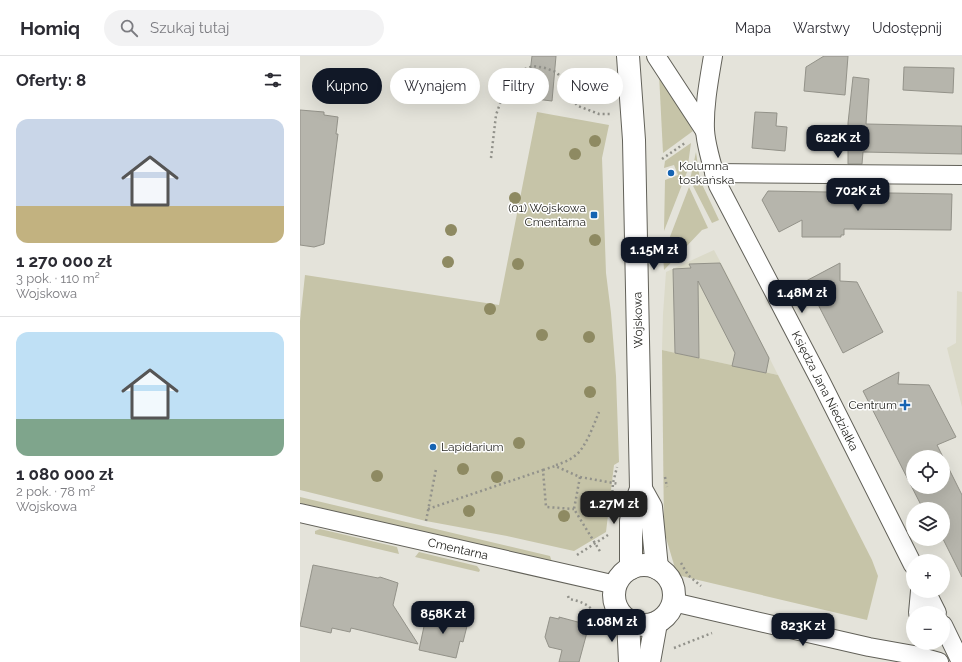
<!DOCTYPE html>
<html lang="pl">
<meta charset="utf-8">
<style>
:root{--surface:#fff;--page:#f2f2f3;--text:#2b2b33;--muted:#7c7c81;--line:#e1e1e2;--accent:#111827}
body{margin:0;font-family:Raleway,sans-serif;background:var(--page);color:var(--text);height:100vh;display:flex;flex-direction:column;font-size:15px;white-space:nowrap}
*{box-sizing:border-box;margin:0}
p{font-size:13px;color:var(--muted)}
.icon{flex:none;width:22px;height:22px;fill:none;stroke:currentColor;stroke-width:2;stroke-linecap:round;stroke-linejoin:round}
.map{position:relative;flex:1;overflow:hidden}
.drawer{display:flex;flex-direction:column;background:var(--surface);width:300px}
.drawer>*{flex:none}
.banner{position:absolute;left:12px;top:12px;width:380px;height:36px;display:flex;gap:8px}
.tools{position:absolute;left:606px;top:394px;display:grid;gap:8px}
.tools a{display:grid;place-items:center;width:44px;height:44px;border-radius:50%;background:var(--surface);box-shadow:0 4px 16px #0002;font-size:20px}
.price{position:absolute;translate:-50% -34px;padding:0 9px;border-radius:8px;background:var(--accent);color:#fff;font-size:13px;line-height:26px;filter:drop-shadow(0 1px 2px #0008)}
.price::after{content:'';position:absolute;left:50%;top:24px;width:12px;height:9px;margin-left:-6px;background:inherit;clip-path:polygon(0 0,100% 0,50% 100%)}
.price.on{background:#222;color:#fff}
ul{padding:0;list-style:none}
li{display:grid;align-content:center;gap:8px;height:212px;padding:0 16px}
li+li{border-top:1px solid var(--line)}
li span{display:grid;place-items:center;height:124px;border-radius:12px;color:#555}
li>.icon{margin-inline-start:auto}
span .icon{width:72px;height:72px;fill:#fffc;stroke-width:1}
li b{font-size:17px}
h2{display:flex;justify-content:space-between;align-items:center;height:48px;padding:0 16px;font-size:17px}
.chip{padding:0 14px;border-radius:18px;background:var(--surface);box-shadow:0 4px 16px #0002;font-size:14px;line-height:36px}
.chip.on{background:var(--accent);color:#fff}
header{display:flex;align-items:center;gap:24px;box-sizing:border-box;height:56px;padding:0 20px;background:var(--surface);border-bottom:1px solid var(--line)}
header strong{font-size:19px}
nav{display:flex;gap:22px;margin-inline-start:auto;font-size:14px}
.search{width:280px;height:36px;background:var(--page);display:flex;align-items:center;gap:10px;box-sizing:border-box;padding:0 14px;border-radius:22px;color:var(--muted);font-size:15px}
main{display:flex;flex:1;min-height:0}
.map>svg:first-child{display:block}
</style>
<header>
<strong>Homiq</strong>
<div class="search"><svg class="icon" aria-label="search" viewBox="0 0 24 24"><circle cx="10" cy="10" r="6"/><path d="M15 15l6 6"/></svg>Szukaj tutaj</div>
<nav><a>Mapa</a><a>Warstwy</a><a>Udostępnij</a></nav>
</header>
<main>
<section class="drawer">
<h2>Oferty: 8<svg class="icon" aria-label="filters" viewBox="0 0 24 24"><path d="M4 7h16M4 17h16"/><circle cx="9" cy="7" r="2"/><circle cx="15" cy="17" r="2"/></svg></h2>
<ul>
<li><span style="background:linear-gradient(#c9d6e8 70%,#c2b280 0)"><svg class="icon" aria-label="home" viewBox="0 0 24 24"><path d="M3 11l9-7 9 7M6 9v11h12V9"/></svg></span><div><b>1 270 000 zł</b><p>3 pok. · 110 m²</p><p>Wojskowa</p></div></li>
<li><span style="background:linear-gradient(#bfe0f5 70%,#7fa58c 0)"><svg class="icon" aria-label="home" viewBox="0 0 24 24"><path d="M3 11l9-7 9 7M6 9v11h12V9"/></svg></span><div><b>1 080 000 zł</b><p>2 pok. · 78 m²</p><p>Wojskowa</p></div></li>
</ul>
</section>
<div class="map">
<svg width="662" height="606" viewBox="0 0 662 606">
<rect width="100%" height="100%" fill="#e4e3da"/>
<g fill="#dbdac9">
<path d="M414,194L431,226L478,319L362,294L363,258L366,216Z"/>
<path d="M657,235L662,236V351L647,292L656,287Z"/>
</g>
<g fill="#c6c4a8">
<path d="M359,18L378,46L393,75L363,97Z"/>
<path d="M237,56L309,69L302,102L306,217L311,257L316,320L319,406L314,409L306,476L274,495L207,480L126,465L0,434V265L5,219L199,249Z"/>
<path d="M391,87L387,116L364,175L365,124L378,119L374,109L364,112L365,105Z"/>
<path d="M396,96L400,124L419,164L412,167L390,124Z"/>
<path d="M389,131L408,172L402,174L364,214L363,199Z"/>
<path d="M362,294L478,319L572,504L578,520L567,564L377,519L364,475Z"/>
<path d="M0,441L250,500L252,506L0,447Z"/>
<path d="M20,473L97,491L99,498L15,478V475Z"/>
<path d="M119,496L177,510L180,514L179,516L115,501Z"/>
</g>
<g fill="#b6b5ac" stroke="#939289" fill-rule="evenodd">
<path d="M232,0H256L252,45L227,42Z"/>
<path d="M524,0H548L545,39L504,35L506,11Z"/>
<path d="M604,11L654,12L653,37L603,34Z"/>
<path d="M553,21L569,23L566,68L662,70V98L563,96L562,108H548V67Z"/>
<path d="M0,54L24,56V59L38,61L36,78H38L24,188L14,191L0,189Z"/>
<path d="M455,56L477,57L476,70L487,71L485,95L452,92Z"/>
<path d="M468,135L652,138L651,174L544,173V179H541V181H502V164L479,176L462,144Z"/>
<path d="M420,207L469,302L466,317L432,310L435,297L398,225L399,302L375,297L373,213L391,212L389,208Z"/>
<path d="M540,207V225L557,226L583,276L543,297L506,225Z"/>
<path d="M599,316L598,328L629,329L656,381L637,389L662,439V521L643,483V453H623L563,335ZM613,401H643V431H613Z"/>
<path d="M13,509L78,522L80,521L98,527L93,549L118,588L51,572L50,576L32,572L31,577L0,570Z"/>
<path d="M127,556L168,566L163,586L160,585L156,602L119,594Z"/>
<path d="M250,561L259,563V561L289,569L279,606H259L262,594L249,591L245,581Z"/>
</g>
<g fill="none" stroke-linecap="round" stroke-linejoin="round">
<defs>
<g id="minor">
<path d="M356,0L405,75"/>
<path d="M413,0C409,24 404,50 405,74C406,90 413,113 418,129L521,326L613,509"/>
<path d="M414,117L662,119"/>
<path d="M0,457L316,529"/>
<path d="M626,535L637,557"/>
<path d="M373,546L569,591L614,599L639,606"/>
<path d="M618,557L620,535"/>
<path d="M643,569L661,606"/>
</g>
<g id="tertiary">
<path d="M328,0L334,84L341,433L334,452L331,465V512"/>
<path d="M341,433L351,451L357,512"/>
<circle cx="344" cy="539" r="30"/>
<path d="M328,564L330,606"/>
<path d="M349,606L356,567"/>
</g>
</defs>
<use href="#minor" stroke="#626159" stroke-width="20"/>
<use href="#tertiary" stroke="#626159" stroke-width="24"/>
<g stroke="#92928b" stroke-width="2.5" stroke-dasharray="2 3" stroke-linecap="butt">
<path d="M191,102L196,59L208,25L220,15L233,10L245,12L256,16L261,21L269,40L278,50L299,58H310"/>
<path d="M362,103L385,87"/>
<path d="M256,409C263,407 270,404 276,399C286,391 294,368 299,356"/>
<path d="M243,414L255,410L280,421L319,428"/>
<path d="M280,421L274,453L301,497"/>
<path d="M365,421L367,431"/>
<path d="M312,441L313,427L317,411"/>
<path d="M128,453L243,414L246,451L274,453"/>
<path d="M126,465L136,413"/>
<path d="M277,499L308,479"/>
<path d="M381,507L388,519L401,530"/>
<path d="M268,540L269,543C291,547 295,555 304,574"/>
<path d="M374,592L412,577"/>
</g>
<use href="#minor" stroke="#fff" stroke-width="18"/>
<use href="#tertiary" stroke="#fff" stroke-width="22"/>
</g>
<g fill="#8e8a62">
<circle cx="295" cy="85" r="6"/>
<circle cx="275" cy="98" r="6"/>
<circle cx="215" cy="142" r="6"/>
<circle cx="151" cy="174" r="6"/>
<circle cx="295" cy="184" r="6"/>
<circle cx="148" cy="206" r="6"/>
<circle cx="218" cy="208" r="6"/>
<circle cx="190" cy="253" r="6"/>
<circle cx="242" cy="279" r="6"/>
<circle cx="289" cy="281" r="6"/>
<circle cx="290" cy="336" r="6"/>
<circle cx="219" cy="387" r="6"/>
<circle cx="163" cy="413" r="6"/>
<circle cx="77" cy="420" r="6"/>
<circle cx="197" cy="421" r="6"/>
<circle cx="169" cy="455" r="6"/>
<circle cx="264" cy="460" r="6"/>
</g>
<g fill="#1563b2" stroke="#fff" stroke-width="1.5">
<circle cx="371" cy="117" r="4"/>
<rect x="290" y="155" width="8" height="8" rx="2"/>
<path d="M603 343h4v4h4v4h-4v4h-4v-4h-4v-4h4z"/>
<circle cx="133" cy="391" r="4"/>
</g>
<g text-anchor="middle" stroke-width="3" stroke-linejoin="round" paint-order="stroke">
<g font-size="12" fill="#272723" stroke="#fff" text-anchor="start">
<text x="379" y="114">Kolumna<tspan x="379" dy="14">toskańska</tspan></text>
<text x="286" y="156" text-anchor="end">(01) Wojskowa<tspan x="286" dy="14">Cmentarna</tspan></text>
<text x="597" y="353" text-anchor="end">Centrum</text>
<text x="141" y="395">Lapidarium</text>
</g>
<g font-size="12" fill="#272723" stroke="#fff">
<text transform="translate(338 264) rotate(-91)" y="4">Wojskowa</text>
<text transform="translate(525 335) rotate(63)" y="4">Księdza Jana Niedziałka</text>
<text transform="translate(158 493) rotate(13)" y="4">Cmentarna</text>
</g>
</g>
</svg>
<div class="tools">
<a><svg class="icon" aria-label="locate" viewBox="0 0 24 24"><circle cx="12" cy="12" r="6"/><path d="M12 2v4M12 18v4M2 12h4M18 12h4"/></svg></a>
<a><svg class="icon" aria-label="layers" viewBox="0 0 24 24"><path d="M12 4l9 5-9 5-9-5zM3 14l9 5 9-5"/></svg></a>
<a>+</a>
<a>−</a>
</div>
<b class="price" style="left:538px;top:103px">622K zł</b>
<b class="price" style="left:558px;top:156px">702K zł</b>
<b class="price" style="left:354px;top:215px">1.15M zł</b>
<b class="price" style="left:502px;top:258px">1.48M zł</b>
<b class="price on" style="left:314px;top:469px">1.27M zł</b>
<b class="price" style="left:143px;top:579px">858K zł</b>
<b class="price" style="left:312px;top:587px">1.08M zł</b>
<b class="price" style="left:503px;top:591px">823K zł</b>
<div class="banner">
<a class="chip on">Kupno</a>
<a class="chip">Wynajem</a>
<a class="chip">Filtry</a>
<a class="chip">Nowe</a>
</div>
</div>
</main>
